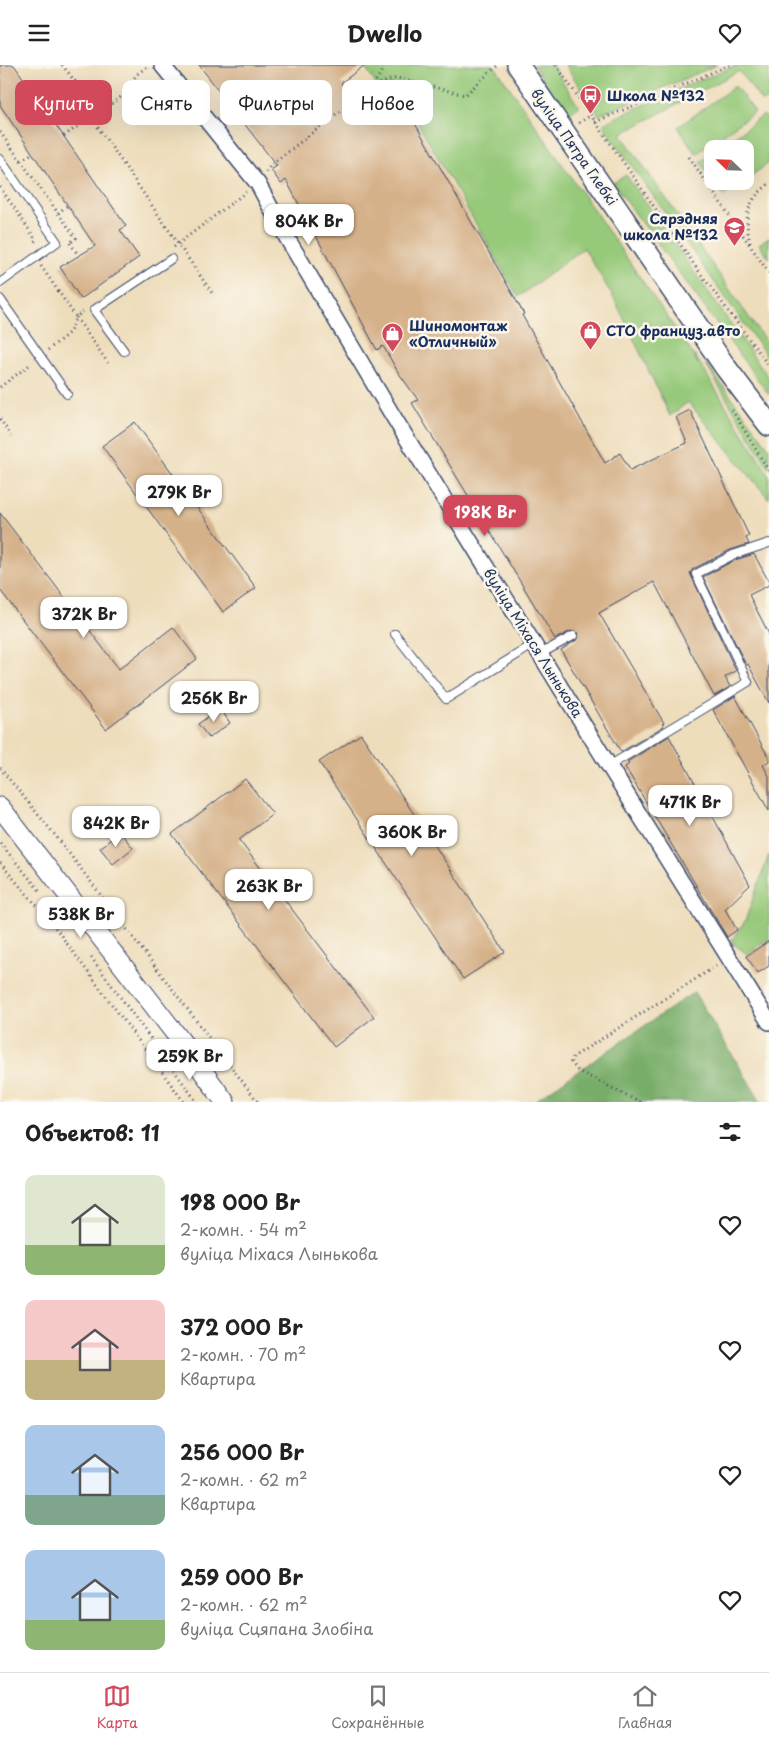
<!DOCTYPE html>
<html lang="ru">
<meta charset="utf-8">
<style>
:root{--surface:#fff;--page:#f2f2f2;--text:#222;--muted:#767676;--line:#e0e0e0;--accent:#d1495b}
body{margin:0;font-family:"Playpen Sans",sans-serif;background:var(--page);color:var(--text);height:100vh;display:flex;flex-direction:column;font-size:19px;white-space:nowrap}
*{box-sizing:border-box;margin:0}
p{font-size:16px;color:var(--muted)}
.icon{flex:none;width:28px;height:28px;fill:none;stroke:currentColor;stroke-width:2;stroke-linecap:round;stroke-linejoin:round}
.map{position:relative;height:1037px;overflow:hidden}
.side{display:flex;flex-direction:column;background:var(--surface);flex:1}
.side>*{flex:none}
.banner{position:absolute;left:15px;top:15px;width:500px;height:45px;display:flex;gap:10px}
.needle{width:32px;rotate:293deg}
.buttons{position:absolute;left:704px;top:75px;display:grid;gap:10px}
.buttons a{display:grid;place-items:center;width:50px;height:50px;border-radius:10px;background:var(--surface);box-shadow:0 5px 20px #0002;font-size:25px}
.price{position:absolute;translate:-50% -42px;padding:0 11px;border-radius:10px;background:#fff;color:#222;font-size:16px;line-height:32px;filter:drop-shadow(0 1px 2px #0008)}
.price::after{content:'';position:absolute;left:50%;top:30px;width:15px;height:11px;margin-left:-8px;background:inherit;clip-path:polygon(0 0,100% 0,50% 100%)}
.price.current{background:var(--accent);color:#fff}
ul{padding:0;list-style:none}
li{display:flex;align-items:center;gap:15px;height:125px;padding:0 25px}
li span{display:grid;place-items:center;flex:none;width:140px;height:100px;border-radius:10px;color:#555}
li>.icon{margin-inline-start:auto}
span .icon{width:60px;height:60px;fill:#fffc;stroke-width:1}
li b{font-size:21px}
h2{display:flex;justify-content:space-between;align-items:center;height:60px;padding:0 25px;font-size:21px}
.tag{padding:0 18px;border-radius:10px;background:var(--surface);box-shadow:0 5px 20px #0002;font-size:18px;line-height:45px}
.tag.current{background:var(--accent);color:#fff}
header{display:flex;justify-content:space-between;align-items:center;height:65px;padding:0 25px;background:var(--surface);font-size:22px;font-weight:700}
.dock{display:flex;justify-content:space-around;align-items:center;height:70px;border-top:1px solid var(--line);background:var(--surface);font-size:14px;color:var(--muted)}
.dock a{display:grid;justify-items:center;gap:2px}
.dock .current{color:var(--accent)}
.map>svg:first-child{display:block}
</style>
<header><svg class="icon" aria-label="menu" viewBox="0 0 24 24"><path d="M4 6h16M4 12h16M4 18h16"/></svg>Dwello<svg class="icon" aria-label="heart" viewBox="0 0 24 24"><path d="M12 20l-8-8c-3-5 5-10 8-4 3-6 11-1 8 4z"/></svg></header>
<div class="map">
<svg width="769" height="1037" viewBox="0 0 769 1037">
<rect width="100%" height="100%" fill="#fbf7ec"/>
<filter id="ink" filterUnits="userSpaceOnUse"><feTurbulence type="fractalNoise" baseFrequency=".02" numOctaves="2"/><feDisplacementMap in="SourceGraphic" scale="10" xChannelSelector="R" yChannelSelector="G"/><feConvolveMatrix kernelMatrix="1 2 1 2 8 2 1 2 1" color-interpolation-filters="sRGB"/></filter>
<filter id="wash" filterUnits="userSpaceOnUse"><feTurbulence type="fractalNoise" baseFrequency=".0096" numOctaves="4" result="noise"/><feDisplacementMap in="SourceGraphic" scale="20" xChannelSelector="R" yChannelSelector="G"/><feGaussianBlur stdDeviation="1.12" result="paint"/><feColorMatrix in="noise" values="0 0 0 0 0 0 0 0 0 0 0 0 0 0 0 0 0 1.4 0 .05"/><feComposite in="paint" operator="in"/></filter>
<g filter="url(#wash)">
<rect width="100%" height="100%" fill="#edb"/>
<g fill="#96c979" stroke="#587c6c">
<path d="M363,0H494L694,291L698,299L695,291L769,410V434L688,337L670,351L616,237L584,183L518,232L400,27L394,19L378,22Z"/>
<path d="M533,0H552L579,42L566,49Z"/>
<path d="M565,0H717L599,50Z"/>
<path d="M738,0H769V33L762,37L739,6L621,69L769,281V294L607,66L604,60L608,56L702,14Z"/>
<path d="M735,21L755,47L696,89L678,62Z"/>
<path d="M764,50L769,57V98L745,115V84H718Z"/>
<path d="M712,88V114L700,97Z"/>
<path d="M626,110L769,313V330L613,118Z"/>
<path d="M714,116H744L724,131Z"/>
<path d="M769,172V193L759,179Z"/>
<path d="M706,298L769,383V403L708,303Z"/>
<path d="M769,790V878L766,875L747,889L731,877L745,856Z"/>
</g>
<path fill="#78ad69" stroke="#4a6e64" d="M694,927L761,1037H533Z"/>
<g id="blocks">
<g fill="#d5b189">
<path d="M0,0H14L126,161L120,165L139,192L81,234L60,202L95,181L0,40Z"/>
<path d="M199,0H365L341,18L358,38L378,22L393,20L524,249L522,250L605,398L620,388L630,405L687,378L676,352L690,345L749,471L746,473L749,479L730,485L693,504L690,508L736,606L725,612L730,622L714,631L654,517L599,548L664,658L662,659L664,661L621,687L561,585L578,574V568L571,566L555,574L412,338L418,335L398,307L383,281L377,285L286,115L281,119L271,105L277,101Z"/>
<path d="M135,357L256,523L223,547L102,381Z"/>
<path d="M0,448L119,604L173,562L197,594L106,664L0,525Z"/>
<path d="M754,489L769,517V520L749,530L769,569V638L748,599L746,600L703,512L735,495Z"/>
<path d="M735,631L769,693V696L763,700L769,711V746L713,645Z"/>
<path d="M220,643L230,658L209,673L198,659Z"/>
<path d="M361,669L505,887L463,914L319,697Z"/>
<path d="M669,671L750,820L725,844L737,865L727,872L625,702L629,699L627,697Z"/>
<path d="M245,714L273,749L239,775L374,952L334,982L172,769Z"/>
<path d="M120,767L133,783L113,799L100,783Z"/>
<path d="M769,876V901L758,908L746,891Z"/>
</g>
</g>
</g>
<g filter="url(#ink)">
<use href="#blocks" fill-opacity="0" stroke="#3b496c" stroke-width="1"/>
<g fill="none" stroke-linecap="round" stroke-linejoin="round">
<defs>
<g id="service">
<path d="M0,94L57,177L0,218"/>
<path d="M0,234L67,329"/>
<path d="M124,286L94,245L171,194"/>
<path d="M395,569L446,634L534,579"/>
<path d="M540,589L573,571"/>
<path d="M609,701L748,617L696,509L733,490L769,478"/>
</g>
<path id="minor" d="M162,0L258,119L287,173L393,351L609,701L769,957"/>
<path id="tertiary" d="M0,742L181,976L225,1037"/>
<path id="secondary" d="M518,0L726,303L769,360"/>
</defs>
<use href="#service" stroke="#3b496c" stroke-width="10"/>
<use href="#minor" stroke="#3b496c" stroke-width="18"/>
<use href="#tertiary" stroke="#3b496c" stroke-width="21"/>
<use href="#secondary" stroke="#3b496c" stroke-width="24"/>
<g stroke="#3b496c" stroke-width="3" stroke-dasharray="1 4" stroke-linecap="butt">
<path d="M62,0L79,21L91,52L106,44L122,31L137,9L147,2"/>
<path d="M556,0L698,205L769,301"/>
<path d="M373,20L381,8L383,0"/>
<path d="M595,57L730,0"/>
<path d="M579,58L591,50"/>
<path d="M0,67L76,173L69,179"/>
<path d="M64,71L91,52L212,228"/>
<path d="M689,92L769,208"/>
<path d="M21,95L33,88"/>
<path d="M266,107L271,100L372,21L397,13L465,30L498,0"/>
<path d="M0,122L36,175L34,177"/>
<path d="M58,148L68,140"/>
<path d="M70,178L79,191"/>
<path d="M750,178C744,150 746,137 769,119"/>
<path d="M174,182L246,127"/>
<path d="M41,201L76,252L83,247"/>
<path d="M48,285L70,267L76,252L108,298"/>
<path d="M0,322L32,298"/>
<path d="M732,345L769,406"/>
<path d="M0,354L11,371"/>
<path d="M0,703L59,775L258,1037"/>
<path d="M0,778L41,827"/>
<path d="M0,798L51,857L184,1037"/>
<path d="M91,892L197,1037"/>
<path d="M640,1037L578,1006L571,997L573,992L716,901"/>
</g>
<use href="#service" stroke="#fff" stroke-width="8"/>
<use href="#minor" stroke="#fff" stroke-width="15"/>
<use href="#tertiary" stroke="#fff" stroke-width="19"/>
<use href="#secondary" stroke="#fff" stroke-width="21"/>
</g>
</g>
<defs>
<symbol id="bus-pin" viewBox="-11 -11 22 30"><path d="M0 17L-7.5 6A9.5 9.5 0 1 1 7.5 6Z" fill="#d1495b" stroke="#fbf7ec"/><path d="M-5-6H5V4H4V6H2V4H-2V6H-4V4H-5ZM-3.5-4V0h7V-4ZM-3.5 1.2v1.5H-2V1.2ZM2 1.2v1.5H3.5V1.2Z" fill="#fff"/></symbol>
<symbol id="school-pin" viewBox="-11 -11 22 30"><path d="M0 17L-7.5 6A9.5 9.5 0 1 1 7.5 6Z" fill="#d1495b" stroke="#fbf7ec"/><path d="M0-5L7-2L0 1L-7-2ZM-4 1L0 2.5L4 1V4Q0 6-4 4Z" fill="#fff"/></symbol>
<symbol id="shop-pin" viewBox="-11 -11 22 30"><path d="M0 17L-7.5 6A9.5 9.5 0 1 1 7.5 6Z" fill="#d1495b" stroke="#fbf7ec"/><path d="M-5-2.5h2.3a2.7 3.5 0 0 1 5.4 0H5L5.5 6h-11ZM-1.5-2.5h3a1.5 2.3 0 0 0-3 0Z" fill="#fff"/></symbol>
</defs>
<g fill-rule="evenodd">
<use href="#bus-pin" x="578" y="18" width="25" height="34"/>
<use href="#school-pin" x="722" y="150" width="25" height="34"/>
<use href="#shop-pin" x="578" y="254" width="25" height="34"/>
<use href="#shop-pin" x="380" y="256" width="25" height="34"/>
</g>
<g text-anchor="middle" stroke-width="5" stroke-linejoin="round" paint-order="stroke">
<g font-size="14" font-weight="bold" fill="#1b2f5e" stroke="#fbf7ec" text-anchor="start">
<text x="607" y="36">Школа №132</text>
<text x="718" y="159" text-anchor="end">Сярэдняя<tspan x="718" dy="16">школа №132</tspan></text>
<text x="409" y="266">Шиномонтаж<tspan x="409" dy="16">«Отличный»</tspan></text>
<text x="606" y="271">СТО француз.авто</text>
</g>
<g font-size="14" fill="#1b2f5e" stroke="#fbf7ec">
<text transform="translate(574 82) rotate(55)" y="5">вуліца Пятра Глебкі</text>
<text transform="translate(533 578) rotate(58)" y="5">вуліца Міхася Лынькова</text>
</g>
</g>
</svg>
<div class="buttons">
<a><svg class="needle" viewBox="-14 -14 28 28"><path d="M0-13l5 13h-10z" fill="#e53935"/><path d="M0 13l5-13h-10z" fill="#767676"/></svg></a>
</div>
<b class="price" style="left:309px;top:181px">804K Br</b>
<b class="price" style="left:179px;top:452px">279K Br</b>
<b class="price current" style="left:485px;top:472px">198K Br</b>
<b class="price" style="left:84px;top:574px">372K Br</b>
<b class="price" style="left:214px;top:658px">256K Br</b>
<b class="price" style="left:690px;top:762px">471K Br</b>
<b class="price" style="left:116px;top:783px">842K Br</b>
<b class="price" style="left:412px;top:792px">360K Br</b>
<b class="price" style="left:269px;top:846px">263K Br</b>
<b class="price" style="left:81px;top:874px">538K Br</b>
<b class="price" style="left:190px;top:1016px">259K Br</b>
<div class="banner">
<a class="tag current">Купить</a>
<a class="tag">Снять</a>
<a class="tag">Фильтры</a>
<a class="tag">Новое</a>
</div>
</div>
<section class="side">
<h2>Объектов: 11<svg class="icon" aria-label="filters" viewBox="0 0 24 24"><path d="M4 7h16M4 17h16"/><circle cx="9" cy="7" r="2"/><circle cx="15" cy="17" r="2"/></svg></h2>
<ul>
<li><span style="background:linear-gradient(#dfe7d0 70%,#8fb573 0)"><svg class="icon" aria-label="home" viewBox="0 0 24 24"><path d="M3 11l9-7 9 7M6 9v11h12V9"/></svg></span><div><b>198 000 Br</b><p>2-комн. · 54 m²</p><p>вуліца Міхася Лынькова</p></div><svg class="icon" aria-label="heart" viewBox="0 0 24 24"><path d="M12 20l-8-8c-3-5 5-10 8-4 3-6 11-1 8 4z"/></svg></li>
<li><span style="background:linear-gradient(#f6c9c9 60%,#c2b280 0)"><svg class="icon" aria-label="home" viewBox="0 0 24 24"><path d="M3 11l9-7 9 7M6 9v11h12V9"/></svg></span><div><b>372 000 Br</b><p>2-комн. · 70 m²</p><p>Квартира</p></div><svg class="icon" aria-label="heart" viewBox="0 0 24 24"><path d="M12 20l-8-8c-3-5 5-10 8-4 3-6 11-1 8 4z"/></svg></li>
<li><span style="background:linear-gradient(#a9c7e8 70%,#7fa58c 0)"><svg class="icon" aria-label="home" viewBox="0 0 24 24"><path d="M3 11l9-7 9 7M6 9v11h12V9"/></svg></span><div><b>256 000 Br</b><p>2-комн. · 62 m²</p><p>Квартира</p></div><svg class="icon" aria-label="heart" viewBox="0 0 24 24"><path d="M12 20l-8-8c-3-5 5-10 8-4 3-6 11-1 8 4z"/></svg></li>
<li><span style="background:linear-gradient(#a9c7e8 70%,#8fb573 0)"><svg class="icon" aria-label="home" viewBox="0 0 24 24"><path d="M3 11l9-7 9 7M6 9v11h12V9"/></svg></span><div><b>259 000 Br</b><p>2-комн. · 62 m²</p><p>вуліца Сцяпана Злобіна</p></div><svg class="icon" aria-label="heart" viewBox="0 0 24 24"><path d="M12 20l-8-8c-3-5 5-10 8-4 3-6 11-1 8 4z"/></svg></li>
</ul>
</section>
<nav class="dock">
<a class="current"><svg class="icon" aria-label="map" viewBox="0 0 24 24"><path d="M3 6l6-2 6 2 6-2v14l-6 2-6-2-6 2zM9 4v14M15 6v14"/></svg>Карта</a>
<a><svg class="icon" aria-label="saved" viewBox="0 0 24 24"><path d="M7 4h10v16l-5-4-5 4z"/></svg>Сохранённые</a>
<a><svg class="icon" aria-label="home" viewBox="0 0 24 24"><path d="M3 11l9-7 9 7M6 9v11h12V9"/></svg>Главная</a>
</nav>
